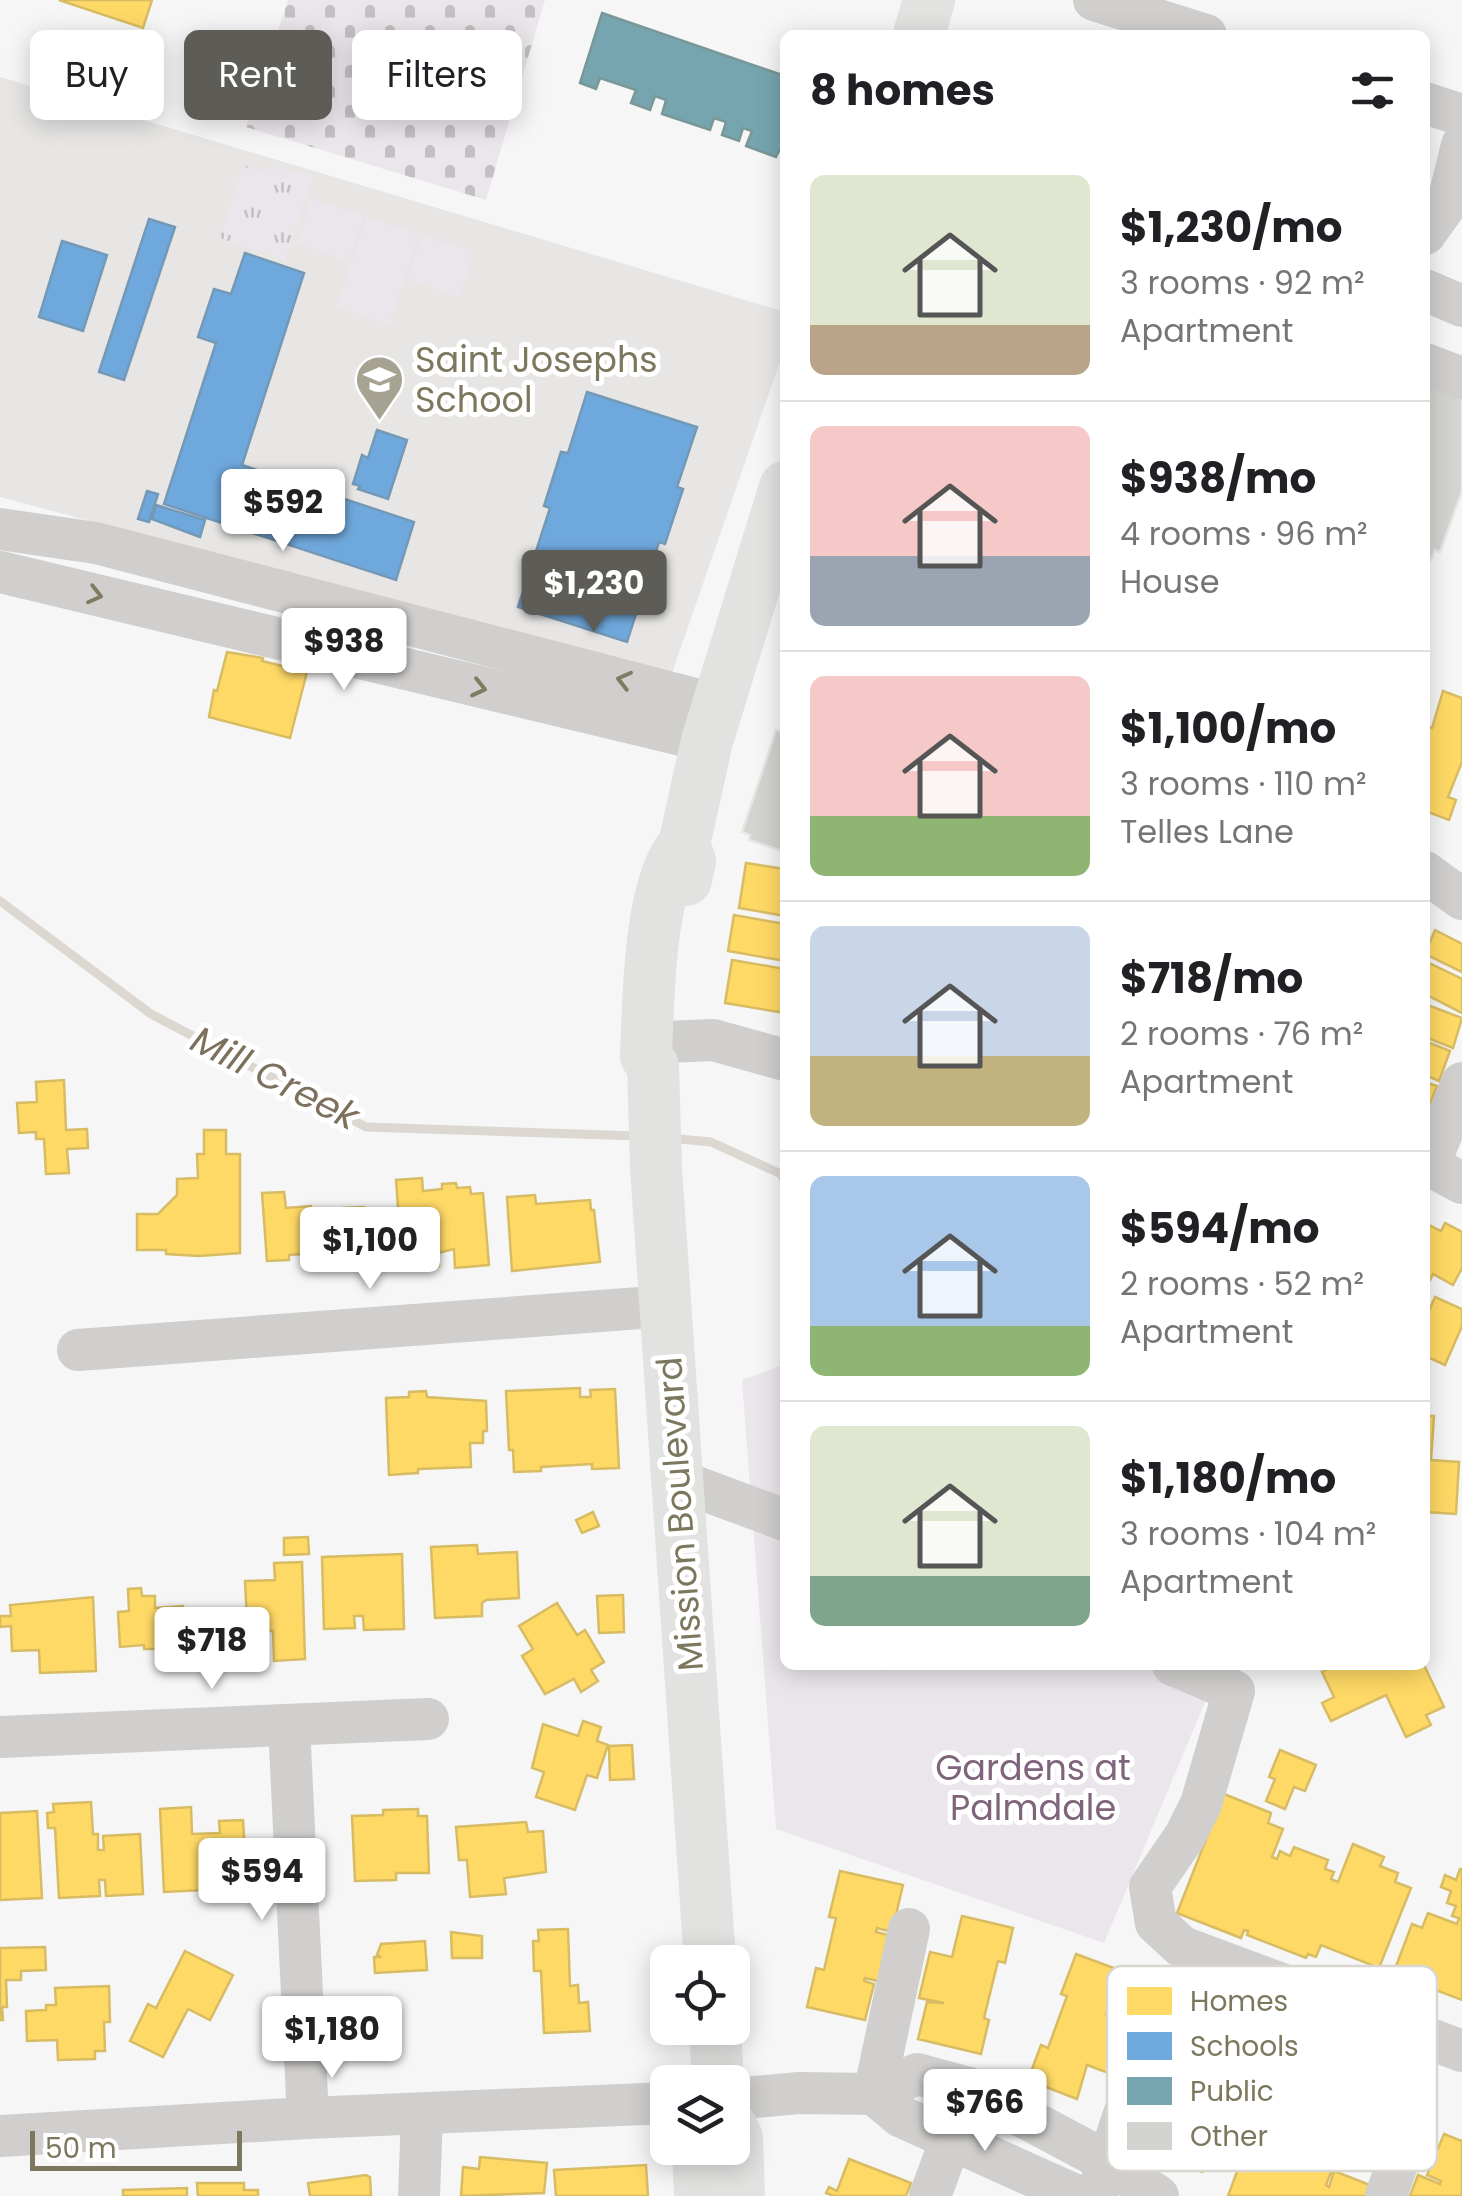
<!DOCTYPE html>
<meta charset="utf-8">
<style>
:root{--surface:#fff;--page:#f2f2f2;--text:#202124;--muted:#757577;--line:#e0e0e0;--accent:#5d5c56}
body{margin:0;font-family:Poppins,sans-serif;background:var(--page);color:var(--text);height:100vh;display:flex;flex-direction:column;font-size:38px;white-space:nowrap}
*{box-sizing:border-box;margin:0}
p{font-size:32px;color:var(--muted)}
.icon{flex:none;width:55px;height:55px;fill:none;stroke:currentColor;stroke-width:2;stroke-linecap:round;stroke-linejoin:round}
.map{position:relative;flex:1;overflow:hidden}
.details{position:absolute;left:780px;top:30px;width:650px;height:1640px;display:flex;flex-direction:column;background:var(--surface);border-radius:15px;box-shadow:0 5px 25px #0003}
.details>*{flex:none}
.hud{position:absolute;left:30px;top:30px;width:600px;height:90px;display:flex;gap:20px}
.controls{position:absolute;left:650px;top:1945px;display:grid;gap:20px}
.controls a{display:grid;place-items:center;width:100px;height:100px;border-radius:15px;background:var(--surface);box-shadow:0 5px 25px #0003;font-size:50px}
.scale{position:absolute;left:30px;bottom:25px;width:212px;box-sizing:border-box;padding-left:10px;border:5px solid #7c775d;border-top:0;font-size:28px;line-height:35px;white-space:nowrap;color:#7c775d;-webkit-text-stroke:8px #fff;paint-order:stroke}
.price{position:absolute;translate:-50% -85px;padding:0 22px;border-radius:10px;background:#fff;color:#222;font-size:32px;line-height:65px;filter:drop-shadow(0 2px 5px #0008)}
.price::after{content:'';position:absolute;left:50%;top:60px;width:30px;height:22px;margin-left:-15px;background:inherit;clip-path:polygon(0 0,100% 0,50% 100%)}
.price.selected{background:var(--accent);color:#fff}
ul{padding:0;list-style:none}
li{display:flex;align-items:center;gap:30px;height:250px;padding:0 30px}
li+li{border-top:2px solid var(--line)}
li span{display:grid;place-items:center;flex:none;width:280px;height:200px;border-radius:15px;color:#555}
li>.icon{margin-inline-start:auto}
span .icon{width:120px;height:120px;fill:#fffc;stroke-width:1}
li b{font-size:42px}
h2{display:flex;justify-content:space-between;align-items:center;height:120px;padding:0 30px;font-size:42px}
.chip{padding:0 35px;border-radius:15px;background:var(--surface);box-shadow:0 5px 25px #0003;font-size:35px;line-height:90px}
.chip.selected{background:var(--accent);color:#fff}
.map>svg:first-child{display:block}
</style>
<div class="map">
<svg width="1462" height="2196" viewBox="0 0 1462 2196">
<defs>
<pattern id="cemetery-stones" width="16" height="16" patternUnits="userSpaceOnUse" patternTransform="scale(2.5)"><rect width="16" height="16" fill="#ebe6eb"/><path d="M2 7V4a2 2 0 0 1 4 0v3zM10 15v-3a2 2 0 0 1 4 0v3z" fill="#c3bfc2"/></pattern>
<pattern id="park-tufts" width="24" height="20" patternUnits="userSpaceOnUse" patternTransform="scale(2.5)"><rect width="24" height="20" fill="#ebe6eb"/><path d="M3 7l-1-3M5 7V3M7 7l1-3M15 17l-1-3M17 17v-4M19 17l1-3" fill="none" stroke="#c3bfc2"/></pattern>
</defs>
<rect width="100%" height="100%" fill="#f6f6f7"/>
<path fill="#e7e6e5" d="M0,77L785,312V347L671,676L0,497Z"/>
<path fill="url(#cemetery-stones)" d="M288,0H545L486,200L246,127Z"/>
<path fill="url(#park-tufts)" d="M244,165L262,172L271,167L314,176L285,260L220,238Z"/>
<g fill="#ebe6eb">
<path d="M311,198L363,216L348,261L297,243Z"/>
<path d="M367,217L419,234L389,324L337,307Z"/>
<path d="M422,235L474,252L459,297L407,279Z"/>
<path d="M785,1364V1665H1245L1213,1683L1104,1943L776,1829L742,1380Z"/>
</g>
<g fill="#ffd966" stroke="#d8bc63" stroke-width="2.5">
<path d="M59,0H152L143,28Z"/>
<path d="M227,652L263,658L262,661L307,672L290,738L209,717L214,690L217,691Z"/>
<path d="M1443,691L1462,698V762L1448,797L1456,800L1449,820L1425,811V740L1429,727L1432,728Z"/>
<path d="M746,863L785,869V916L739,908Z"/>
<path d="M734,915L785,924V961L728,951Z"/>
<path d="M1435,930L1462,944V972L1425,954Z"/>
<path d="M732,960L785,969V1013L725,1003Z"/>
<path d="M1425,961L1462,979V1013L1425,994Z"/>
<path d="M1425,1004L1462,1018L1453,1048L1425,1037Z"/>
<path d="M1425,1041L1450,1051L1439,1081L1425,1075Z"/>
<path d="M64,1080L66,1130L87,1129L88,1148L67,1149L69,1173L46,1174L44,1139H36V1132L19,1133L17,1103L37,1102L36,1082Z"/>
<path d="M1425,1082L1437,1086L1425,1116Z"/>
<path d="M204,1130H226V1154H240V1253L199,1256L166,1254V1250H137V1214H158L177,1195V1179L198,1178L197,1154H204Z"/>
<path d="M422,1178L423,1191L442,1189V1184L456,1183L457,1188L470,1187L471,1194L483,1193L489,1265L455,1268L454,1249L438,1253L439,1266L419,1267L418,1263L402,1264L396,1180Z"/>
<path d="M284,1192L286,1208L311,1206L314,1233L330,1231L329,1226L344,1225L343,1208L364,1207L365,1222H372L376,1263L346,1266L345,1251L289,1255V1260L267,1261L262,1193Z"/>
<path d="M535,1195L536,1204L590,1200L591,1210H594L600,1262L512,1271L507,1197Z"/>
<path d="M1425,1223L1441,1231L1445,1223L1462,1232V1268L1453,1285L1433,1274L1430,1280L1425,1277Z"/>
<path d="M1435,1297L1462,1309V1326L1445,1365L1425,1356V1320Z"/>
<path d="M580,1388V1397H591L590,1390L615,1389L619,1468L592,1469V1464L541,1467V1471L514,1472L513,1450H509L506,1391Z"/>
<path d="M426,1391L427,1397L486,1401L487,1431H483V1443H470L471,1467L418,1469V1473L389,1475L386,1398L409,1397V1392Z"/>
<path d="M1425,1416H1434L1431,1460L1459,1462L1456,1514L1425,1512Z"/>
<path d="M593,1512L599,1526L582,1533L576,1520Z"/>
<path d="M308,1537L309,1554L284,1555V1538Z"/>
<path d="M477,1545L478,1554L517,1552L519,1598L486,1600L482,1603V1616L435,1618L431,1547Z"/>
<path d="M402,1554L404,1629L364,1630L363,1616H354L355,1628L324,1629L322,1557Z"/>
<path d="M302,1562L305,1659L274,1661L273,1631H266L267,1657L229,1658L228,1625L247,1621L245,1581L275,1580L274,1563Z"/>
<path d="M141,1588L142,1596H155V1608L183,1606L187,1664L158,1666L157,1649H144V1645L120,1647L118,1612L129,1611L128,1589Z"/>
<path d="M623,1595L624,1632L599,1633L597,1596Z"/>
<path d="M93,1597L96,1671L40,1673L39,1650L12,1651L11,1626L0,1627V1616H11L10,1605Z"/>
<path d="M557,1603L577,1635L585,1630L604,1662L591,1670L598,1681L581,1692L574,1679L545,1694L522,1656L533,1649L519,1626Z"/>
<path d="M1336,1665H1424L1444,1707L1426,1715L1431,1725L1406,1737L1386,1695L1331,1721L1322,1703L1334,1697L1322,1672Z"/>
<path d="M583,1721L601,1727L597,1741L608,1745L597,1778L587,1775L575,1810L536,1797L544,1772L532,1768L543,1724L578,1736Z"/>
<path d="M632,1745L634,1779L610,1780L609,1746Z"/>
<path d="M1280,1750L1316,1765L1305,1791L1294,1787L1285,1809L1266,1801L1275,1779L1269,1777Z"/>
<path d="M1224,1794L1271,1813L1268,1823L1283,1829L1272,1857L1277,1859L1280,1851L1290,1856L1294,1847L1328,1860L1325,1869L1334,1872L1331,1879L1338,1882L1353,1844L1384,1857L1380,1866L1398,1873L1395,1882L1411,1888L1379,1968L1321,1945L1316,1957L1308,1954L1306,1958L1247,1935L1248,1931L1244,1930L1241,1938L1177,1913Z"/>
<path d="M91,1802L93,1834H98V1850H104L103,1836L140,1834L143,1894L106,1896L105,1880H99L100,1896L59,1898L55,1828H48L47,1813L54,1812L53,1804Z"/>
<path d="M191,1807L192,1834L220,1833L219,1821L243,1820L247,1888L164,1892L160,1809Z"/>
<path d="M418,1809V1816H427L429,1873H396V1880L355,1881L352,1816L383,1815V1810Z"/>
<path d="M37,1811L42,1898L0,1900V1813Z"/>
<path d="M526,1822L528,1832L543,1831L546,1872L504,1878L506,1894L470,1897L467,1860H459L456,1827Z"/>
<path d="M1460,1869H1462V2000L1393,1974L1412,1924L1422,1928L1428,1913L1457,1924L1459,1918L1452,1916L1456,1906L1447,1903L1451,1891L1441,1887L1445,1875L1456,1880Z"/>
<path d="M840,1871L903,1885L892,1932L877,1928L876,1932L901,1938L890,1984L865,1978L864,1981L874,1984L865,2020L807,2007L816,1968L824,1970L836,1918L829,1917Z"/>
<path d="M962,1916L1013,1928L1005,1963L998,1961L984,2018L989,2020L981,2054L918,2039L927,2002L944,2003L919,1998L930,1952L952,1957Z"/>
<path d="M568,1929L570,1986L578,1985L579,2003L588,2002L590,2031L544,2033L541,1971H534L533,1941H539L538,1930Z"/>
<path d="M451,1932L482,1936V1958H452Z"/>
<path d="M425,1941L427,1970L375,1973L374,1957H381L377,1955L381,1944Z"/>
<path d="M45,1947L46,1970L21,1971V1980H6L7,2007H2L3,2020H0V1948Z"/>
<path d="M185,1951L233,1975L210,2020L188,2009L163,2057L130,2041L148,2004L156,2008Z"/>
<path d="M1076,1954L1138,1977L1122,2018L1107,2012L1106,2015L1130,2024L1111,2074L1087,2065L1077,2099L1028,2080L1041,2045L1048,2048L1067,1996L1061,1994Z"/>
<path d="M109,1986L110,2022H104L105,2051H95V2059L58,2060L57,2040L27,2041L26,2011L46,2010V2005H56L55,1988Z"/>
<path d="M1187,2028L1248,2051L1235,2086L1229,2083L1209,2135L1215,2138L1202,2172L1140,2148L1154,2113L1170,2119L1147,2107L1165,2062L1189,2071L1190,2069L1174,2063Z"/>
<path d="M1444,2134L1462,2141V2196H1410L1418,2175L1440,2184L1441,2181L1427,2175Z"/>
<path d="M1249,2139L1284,2153L1279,2167L1281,2168L1291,2145L1335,2162L1326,2185L1329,2187L1334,2171L1370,2185L1366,2196H1228Z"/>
<path d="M480,2157L547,2163L544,2193L461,2196L463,2167L479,2169Z"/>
<path d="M849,2159L911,2183L906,2196H834L826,2193L829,2187L837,2191Z"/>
<path d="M646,2165L648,2196H556L554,2170Z"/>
<path d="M366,2175L370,2177L371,2196H310L308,2183Z"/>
<path d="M197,2183H244V2190H258V2196H198Z"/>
<path d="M187,2188V2196H123V2190Z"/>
</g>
<g fill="#6fa8dc" stroke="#7399b6" stroke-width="2.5">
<path d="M149,219L175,227L124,380L99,372Z"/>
<path d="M62,241L107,255L83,331L39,317Z"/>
<path d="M245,253L304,273L242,465L414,522L396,580L164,504L216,343L198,337L214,289L231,294Z"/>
<path d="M587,392L697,427L677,487L683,489L665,544L659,542L627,642L518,607L550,508L544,506L561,452L568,453Z"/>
<path d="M377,430L407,440L388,499L358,489L360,486L353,484L362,455L368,458Z"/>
<path d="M147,491L158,494L149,522L138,519Z"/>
<path d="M156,505L205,520L200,537L152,519Z"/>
</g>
<path fill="#76a5af" stroke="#789796" stroke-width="2.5" d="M602,13L785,76V139L776,157L746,146L752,131L743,128L739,141L722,135L726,122L714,118L710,130L662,114L666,100L655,96L650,110L631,103L636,90L600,78L596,89L580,83Z"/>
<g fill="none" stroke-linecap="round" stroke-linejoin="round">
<g stroke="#dcd8d1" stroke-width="9">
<path d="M0,901L151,1014L366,1127L639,1136"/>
<path d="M669,1138L711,1142L781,1174L785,1181"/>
<path d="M883,1665V1666"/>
</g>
</g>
<g fill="#d3d3d0" stroke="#e6e6e6" stroke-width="2.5">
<path d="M1425,376L1462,398V491L1440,552L1435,550L1431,560L1425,558Z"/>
<path d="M776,730L785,733V852L749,840L750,835L742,832Z"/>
</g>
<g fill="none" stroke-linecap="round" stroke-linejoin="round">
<g stroke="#d0cfcd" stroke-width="42">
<path d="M1094,0L1206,35"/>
<path d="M1425,103L1462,115"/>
<path d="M1425,234L1448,202L1462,145"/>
<path d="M1425,290L1462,306"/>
<path d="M1425,364L1462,378"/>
<path d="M0,529L96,543L718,705"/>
<path d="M0,572L707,741"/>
<path d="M1425,872L1462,899"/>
<path d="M665,1042L713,1040L785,1060"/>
<path d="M1425,1163L1462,1183"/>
<path d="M1429,1165L1462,1083"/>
<path d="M78,1350L667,1306"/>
<path d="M677,1480L785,1520"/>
<path d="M1173,1665L1234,1691L1201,1804L1185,1836L1150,1887L1156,1923L1182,1947L1462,2051"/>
<path d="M289,1725L308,2118"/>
<path d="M0,1737L428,1719"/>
<path d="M874,2094L900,2116L1077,2196"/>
<path d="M874,2094L909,1929"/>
<path d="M732,2099L799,2093L874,2094L917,2074L969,2088L1108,2162L1158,2196"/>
<path d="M0,2136L308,2118L668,2103"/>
<path d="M1100,2186L1159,2010"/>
<path d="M419,2196L422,2115"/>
<path d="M930,2196L961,2112"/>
<path d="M1386,2196L1408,2133"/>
</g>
<g stroke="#e2e2e1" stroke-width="52">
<path d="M919,35L929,0"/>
<path d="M684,845C649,879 648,1005 646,1056L653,1066L656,1168L710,1962"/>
<path d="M686,880L690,861L684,845L707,741L785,487"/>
<path d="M715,2028L718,2082"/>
<path d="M732,2128L737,2138L739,2196"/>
<path d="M698,2148L700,2196"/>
</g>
</g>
<defs><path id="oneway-chevron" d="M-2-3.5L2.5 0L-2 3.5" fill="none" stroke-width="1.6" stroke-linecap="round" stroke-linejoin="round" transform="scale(2.5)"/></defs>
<g stroke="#807b63">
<use href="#oneway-chevron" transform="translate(95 595) rotate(14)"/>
<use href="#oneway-chevron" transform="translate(624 680) rotate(-166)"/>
<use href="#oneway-chevron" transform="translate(479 688) rotate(13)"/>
</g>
<defs>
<symbol id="school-pin" viewBox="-11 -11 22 30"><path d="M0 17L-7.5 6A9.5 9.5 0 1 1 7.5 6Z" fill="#a7a393" stroke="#fff"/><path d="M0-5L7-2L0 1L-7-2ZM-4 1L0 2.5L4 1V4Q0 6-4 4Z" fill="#fff"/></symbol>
</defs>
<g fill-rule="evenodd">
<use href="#school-pin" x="352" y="352" width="55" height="75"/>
</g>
<g text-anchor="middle" stroke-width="10" stroke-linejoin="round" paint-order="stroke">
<g font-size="35" fill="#7c775d" stroke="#fff" text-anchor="start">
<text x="415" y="372">Saint Josephs<tspan x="415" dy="40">School</tspan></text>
</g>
<g font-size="35" fill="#7c775d" stroke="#fff">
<text transform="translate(680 1514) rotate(-94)" y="12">Mission Boulevard</text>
</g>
<g font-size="35" fill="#7f657b" stroke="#fff">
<text x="1033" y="1780">Gardens at<tspan x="1033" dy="40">Palmdale</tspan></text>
</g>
<g font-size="38" font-style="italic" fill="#7d705c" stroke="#fff">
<text transform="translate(275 1078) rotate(27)" y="13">Mill Creek</text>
</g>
</g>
<rect x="1107" y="1966" width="330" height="205" rx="15" fill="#fff" stroke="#d8d6ce" stroke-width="2.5"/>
<rect x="1127" y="1987" width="45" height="28" fill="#ffd966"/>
<rect x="1127" y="2032" width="45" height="28" fill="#6fa8dc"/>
<rect x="1127" y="2077" width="45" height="28" fill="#76a5af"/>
<rect x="1127" y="2122" width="45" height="28" fill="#d3d3d0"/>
<g font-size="28" fill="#7c775d">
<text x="1190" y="2011">Homes</text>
<text x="1190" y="2056">Schools</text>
<text x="1190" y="2101">Public</text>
<text x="1190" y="2146">Other</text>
</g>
</svg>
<div class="controls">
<a><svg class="icon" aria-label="locate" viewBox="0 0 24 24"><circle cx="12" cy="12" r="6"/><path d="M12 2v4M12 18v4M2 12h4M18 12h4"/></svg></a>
<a><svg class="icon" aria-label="layers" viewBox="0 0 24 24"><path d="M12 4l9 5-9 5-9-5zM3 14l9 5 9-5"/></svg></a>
</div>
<div class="scale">50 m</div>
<b class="price" style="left:283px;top:554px">$592</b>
<b class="price selected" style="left:594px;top:635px">$1,230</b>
<b class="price" style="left:344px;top:693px">$938</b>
<b class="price" style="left:370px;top:1292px">$1,100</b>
<b class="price" style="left:212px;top:1692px">$718</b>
<b class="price" style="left:262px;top:1923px">$594</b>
<b class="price" style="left:332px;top:2081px">$1,180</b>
<b class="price" style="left:985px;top:2154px">$766</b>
<div class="hud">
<a class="chip">Buy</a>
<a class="chip selected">Rent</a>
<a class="chip">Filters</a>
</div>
<section class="details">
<h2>8 homes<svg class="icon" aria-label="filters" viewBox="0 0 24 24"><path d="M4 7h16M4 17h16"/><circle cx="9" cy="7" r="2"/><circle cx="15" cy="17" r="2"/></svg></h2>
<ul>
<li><span style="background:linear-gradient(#dfe7d0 75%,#b9a48a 0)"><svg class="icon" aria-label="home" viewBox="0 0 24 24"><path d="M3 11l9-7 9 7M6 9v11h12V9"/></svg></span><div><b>$1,230/mo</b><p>3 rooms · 92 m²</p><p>Apartment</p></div></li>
<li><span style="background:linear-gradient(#f6c9c9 65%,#9aa5b1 0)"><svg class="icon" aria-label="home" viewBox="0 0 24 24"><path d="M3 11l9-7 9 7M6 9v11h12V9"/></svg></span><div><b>$938/mo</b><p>4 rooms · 96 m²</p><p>House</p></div></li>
<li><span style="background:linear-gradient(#f6c9c9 70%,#8fb573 0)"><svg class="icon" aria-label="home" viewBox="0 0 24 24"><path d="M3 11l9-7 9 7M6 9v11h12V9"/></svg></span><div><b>$1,100/mo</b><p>3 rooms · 110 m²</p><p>Telles Lane</p></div></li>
<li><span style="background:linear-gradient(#c9d6e8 65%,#c2b280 0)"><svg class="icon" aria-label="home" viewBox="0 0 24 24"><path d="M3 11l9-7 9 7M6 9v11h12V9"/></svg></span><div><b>$718/mo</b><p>2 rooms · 76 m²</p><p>Apartment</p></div></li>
<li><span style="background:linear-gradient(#a9c7e8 75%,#8fb573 0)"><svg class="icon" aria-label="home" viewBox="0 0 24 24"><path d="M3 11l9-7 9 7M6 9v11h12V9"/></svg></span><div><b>$594/mo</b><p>2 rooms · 52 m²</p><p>Apartment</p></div></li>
<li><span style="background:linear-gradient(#dfe7d0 75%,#7fa58c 0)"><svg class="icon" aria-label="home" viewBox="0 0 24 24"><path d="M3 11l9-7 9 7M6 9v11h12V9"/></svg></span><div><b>$1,180/mo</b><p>3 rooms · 104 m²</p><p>Apartment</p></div></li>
</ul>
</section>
</div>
